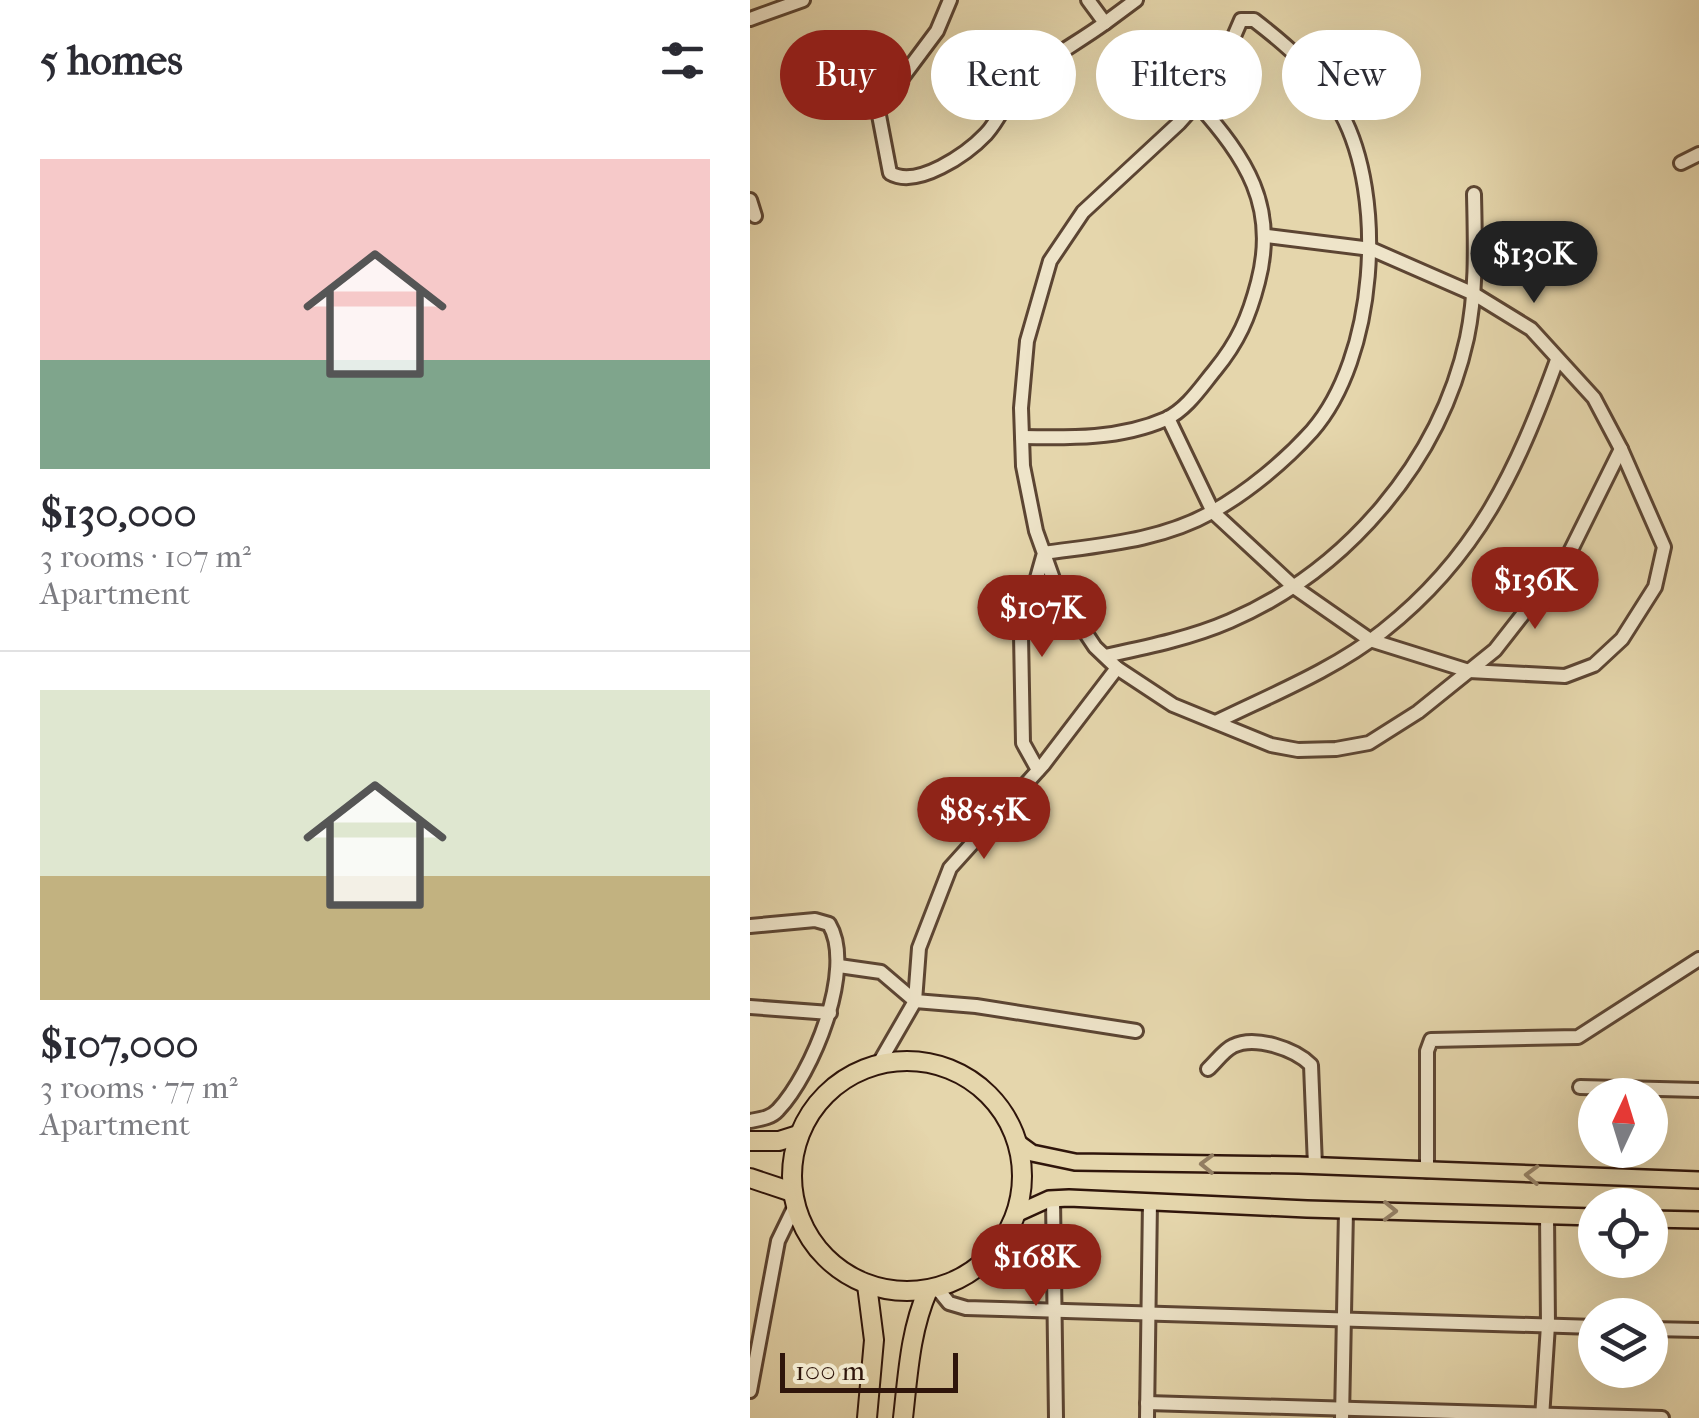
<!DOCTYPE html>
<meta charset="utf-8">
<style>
:root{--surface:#fff;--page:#f2f2f3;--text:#2b2b33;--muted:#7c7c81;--line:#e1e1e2;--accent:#8f2418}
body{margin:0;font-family:"IM FELL French Canon",serif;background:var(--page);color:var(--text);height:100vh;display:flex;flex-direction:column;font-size:38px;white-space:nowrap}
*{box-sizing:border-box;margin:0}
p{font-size:32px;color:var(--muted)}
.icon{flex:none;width:55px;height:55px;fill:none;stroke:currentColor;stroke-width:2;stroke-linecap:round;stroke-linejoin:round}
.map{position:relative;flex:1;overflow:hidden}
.sheet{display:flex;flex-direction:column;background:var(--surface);width:750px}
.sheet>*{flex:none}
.banner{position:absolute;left:30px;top:30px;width:768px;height:90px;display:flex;gap:20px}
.needle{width:65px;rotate:4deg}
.controls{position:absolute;left:828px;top:1078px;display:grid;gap:20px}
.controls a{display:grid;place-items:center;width:90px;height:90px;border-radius:50%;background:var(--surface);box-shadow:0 10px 40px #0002;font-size:50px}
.scale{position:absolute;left:30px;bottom:25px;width:178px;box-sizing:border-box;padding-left:10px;border:5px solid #2f150b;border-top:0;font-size:28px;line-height:35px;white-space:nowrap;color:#2f150b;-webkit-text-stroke:8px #eee4c9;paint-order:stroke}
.price{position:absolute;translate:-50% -85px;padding:0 22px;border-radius:35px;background:var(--accent);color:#fff;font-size:32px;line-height:65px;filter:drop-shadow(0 2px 5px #0008)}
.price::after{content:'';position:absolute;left:50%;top:60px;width:30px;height:22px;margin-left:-15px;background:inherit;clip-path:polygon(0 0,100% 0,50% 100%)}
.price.selected{background:#222;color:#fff}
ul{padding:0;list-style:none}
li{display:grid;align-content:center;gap:20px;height:530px;padding:0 40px}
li+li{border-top:2px solid var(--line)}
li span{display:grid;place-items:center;height:310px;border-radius:0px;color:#555}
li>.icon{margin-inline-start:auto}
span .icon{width:180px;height:180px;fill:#fffc;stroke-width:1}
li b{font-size:42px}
h2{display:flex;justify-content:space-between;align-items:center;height:120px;padding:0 40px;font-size:42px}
.pill{padding:0 35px;border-radius:45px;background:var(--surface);box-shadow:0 10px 40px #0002;font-size:35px;line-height:90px}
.pill.selected{background:var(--accent);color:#fff}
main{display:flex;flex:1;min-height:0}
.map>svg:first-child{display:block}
</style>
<main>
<section class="sheet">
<h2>5 homes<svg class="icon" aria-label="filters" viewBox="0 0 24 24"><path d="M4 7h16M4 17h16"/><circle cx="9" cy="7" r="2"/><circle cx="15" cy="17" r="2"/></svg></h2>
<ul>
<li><span style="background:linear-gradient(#f6c9c9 65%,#7fa58c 0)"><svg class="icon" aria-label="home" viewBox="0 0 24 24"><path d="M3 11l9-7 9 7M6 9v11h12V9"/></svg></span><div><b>$130,000</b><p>3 rooms · 107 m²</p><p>Apartment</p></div></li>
<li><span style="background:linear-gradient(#dfe7d0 60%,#c2b280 0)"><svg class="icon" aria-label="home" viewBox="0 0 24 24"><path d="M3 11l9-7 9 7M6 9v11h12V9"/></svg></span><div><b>$107,000</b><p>3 rooms · 77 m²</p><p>Apartment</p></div></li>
</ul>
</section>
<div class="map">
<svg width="949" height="1418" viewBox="0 0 949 1418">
<rect width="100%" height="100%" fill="#e5d6ac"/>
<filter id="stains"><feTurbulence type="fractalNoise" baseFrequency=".002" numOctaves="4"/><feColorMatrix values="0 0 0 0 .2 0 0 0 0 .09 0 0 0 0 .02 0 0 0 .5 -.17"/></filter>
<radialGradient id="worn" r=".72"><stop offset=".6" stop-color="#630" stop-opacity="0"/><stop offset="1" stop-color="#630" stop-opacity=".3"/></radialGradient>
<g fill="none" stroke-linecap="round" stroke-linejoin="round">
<defs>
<g id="minor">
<path d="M200,0L187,31L128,110L140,173C167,189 217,154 236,134C252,117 259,91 277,76C301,57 330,41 355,23"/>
<path d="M338,0L355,23L386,0"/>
<path d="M0,19L53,0"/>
<path d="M931,163L949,154"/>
<path d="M0,200L5,216"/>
<path d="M418,418L463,512L544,587L620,640L719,671L815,676L844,665L872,639L905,587L914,547L871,449L844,398L781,329L724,294L621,249L517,236"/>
<path d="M272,437C320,438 371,439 416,419C437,409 451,387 465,370C488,342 499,317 508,282C528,206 496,158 447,103"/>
<path d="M355,656C397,647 441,638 480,621C596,571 690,462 717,338C727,290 725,243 724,194"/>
<path d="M466,722C521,695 584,670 633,631C728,556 767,470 807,360"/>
<path d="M288,770L273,743L271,635L294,553C350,545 411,541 462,512C498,492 535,461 562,431C626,358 637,197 591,113C570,74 539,47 504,20H491L463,85L429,123L333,212L300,261L277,341L271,408L273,466L286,531L307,590L345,647L367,668L423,705L521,745L548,750L586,749L619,743L668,712L745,650L817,558L871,449"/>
<path d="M0,926L65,920L79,924C106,969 62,1074 28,1110C21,1118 10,1119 0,1121"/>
<path d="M89,966L131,972L165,1001L226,1006L386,1031"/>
<path d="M0,1007L80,1013"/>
<path d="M128,1065L165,1001L169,948L200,868L293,765L367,668"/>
<path d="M458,1069C465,1063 474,1050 483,1046C505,1035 545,1049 561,1065L565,1166"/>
<path d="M830,1087L949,1090"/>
<path d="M677,1171V1051L681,1040L828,1037L949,959"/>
<path d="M303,1199L306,1418"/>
<path d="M186,1287L199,1303L216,1308L845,1327"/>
<path d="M900,1329L949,1330"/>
<path d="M0,1391L28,1241L45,1206"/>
<path d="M397,1403L912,1418"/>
<path d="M397,1418L400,1201"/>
<path d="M592,1418L596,1210"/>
<path d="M792,1418L798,1325L797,1215"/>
</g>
<g id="major">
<path d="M267,1142L282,1153L325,1162L549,1165L949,1180"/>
<path d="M266,1214L299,1199L319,1198L557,1209L845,1217"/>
<path d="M900,1219L949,1220"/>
</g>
<g id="highway">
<circle cx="157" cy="1176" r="115"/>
<path d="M0,1141H29L48,1135"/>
<path d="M0,1178L42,1192"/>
<path d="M117,1418L124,1340L117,1285"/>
<path d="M153,1418C158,1374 160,1331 178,1290"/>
</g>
</defs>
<use href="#minor" stroke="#5c4533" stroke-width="18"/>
<use href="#major" stroke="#2f150b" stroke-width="20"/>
<use href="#highway" stroke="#2f150b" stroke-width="22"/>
<use href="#minor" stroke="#eee4c9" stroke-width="12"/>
<use href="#major" stroke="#e5d6ac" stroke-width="15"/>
<use href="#highway" stroke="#e5d6ac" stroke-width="18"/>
</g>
<defs><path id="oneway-chevron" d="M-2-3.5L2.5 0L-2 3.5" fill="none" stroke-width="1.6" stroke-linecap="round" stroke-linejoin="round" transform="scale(2.5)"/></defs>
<g stroke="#937f64">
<use href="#oneway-chevron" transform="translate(457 1164) rotate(-179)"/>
<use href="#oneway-chevron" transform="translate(782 1175) rotate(-178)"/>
<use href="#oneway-chevron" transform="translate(640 1211) rotate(1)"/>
</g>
<rect width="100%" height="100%" filter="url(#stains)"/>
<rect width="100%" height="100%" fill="url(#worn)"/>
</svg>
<div class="controls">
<a><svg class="needle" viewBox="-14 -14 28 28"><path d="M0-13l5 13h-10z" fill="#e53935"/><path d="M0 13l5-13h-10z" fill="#7c7c81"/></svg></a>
<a><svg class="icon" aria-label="locate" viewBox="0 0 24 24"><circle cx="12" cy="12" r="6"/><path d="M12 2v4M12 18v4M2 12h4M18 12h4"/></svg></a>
<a><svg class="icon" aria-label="layers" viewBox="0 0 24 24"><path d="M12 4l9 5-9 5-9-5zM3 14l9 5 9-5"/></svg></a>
</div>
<div class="scale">100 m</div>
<b class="price selected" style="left:784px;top:306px">$130K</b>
<b class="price" style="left:785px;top:632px">$136K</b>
<b class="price" style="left:292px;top:660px">$107K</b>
<b class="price" style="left:234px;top:862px">$85.5K</b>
<b class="price" style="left:286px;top:1309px">$168K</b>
<div class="banner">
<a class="pill selected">Buy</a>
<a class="pill">Rent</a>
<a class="pill">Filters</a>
<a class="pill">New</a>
</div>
</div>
</main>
